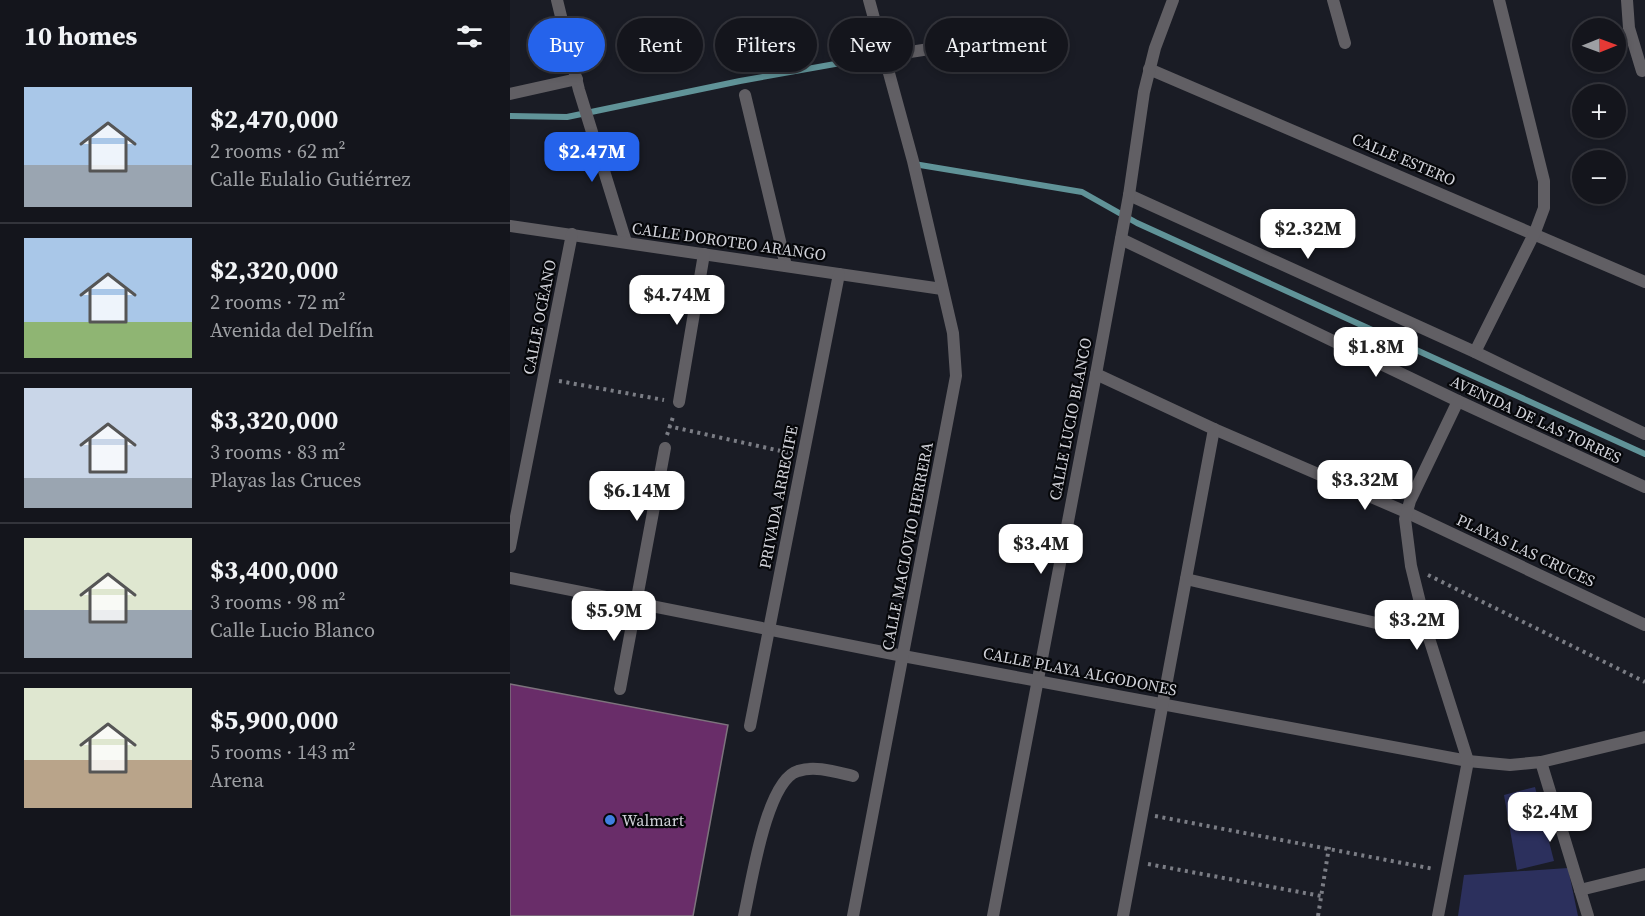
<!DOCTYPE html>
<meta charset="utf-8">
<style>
:root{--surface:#14151c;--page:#1d1e25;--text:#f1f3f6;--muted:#9d9fa3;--line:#33343b;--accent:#2563eb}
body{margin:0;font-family:"Source Serif 4",serif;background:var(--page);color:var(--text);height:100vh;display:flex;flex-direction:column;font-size:22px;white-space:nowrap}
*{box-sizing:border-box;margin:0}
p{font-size:20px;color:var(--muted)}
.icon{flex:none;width:33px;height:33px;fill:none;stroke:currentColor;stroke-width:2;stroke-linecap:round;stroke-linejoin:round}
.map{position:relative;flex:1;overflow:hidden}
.details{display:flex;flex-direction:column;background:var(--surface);width:510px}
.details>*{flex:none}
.banner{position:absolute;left:18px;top:18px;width:570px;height:54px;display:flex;gap:12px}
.needle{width:39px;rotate:89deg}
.tools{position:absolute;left:1062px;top:18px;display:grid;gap:12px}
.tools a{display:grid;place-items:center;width:54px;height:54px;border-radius:50%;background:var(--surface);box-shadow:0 3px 9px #0003,0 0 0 2px var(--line);font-size:30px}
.price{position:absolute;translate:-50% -51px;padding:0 14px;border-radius:12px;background:#fff;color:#222;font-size:20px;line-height:39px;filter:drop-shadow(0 2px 3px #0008)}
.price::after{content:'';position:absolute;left:50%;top:36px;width:18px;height:14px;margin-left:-9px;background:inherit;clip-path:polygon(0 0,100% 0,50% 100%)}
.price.current{background:var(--accent);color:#fff}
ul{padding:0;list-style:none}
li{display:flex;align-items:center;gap:18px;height:150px;padding:0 24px}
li+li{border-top:2px solid var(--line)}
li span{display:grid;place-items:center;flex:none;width:168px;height:120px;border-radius:0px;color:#555}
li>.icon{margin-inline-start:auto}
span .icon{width:72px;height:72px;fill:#fffc;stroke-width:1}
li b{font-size:26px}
h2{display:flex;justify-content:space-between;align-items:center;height:72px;padding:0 24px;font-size:26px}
.tag{padding:0 21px;border-radius:27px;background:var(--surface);box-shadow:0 3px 9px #0003,0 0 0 2px var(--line);font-size:21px;line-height:54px}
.tag.current{background:var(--accent);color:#fff}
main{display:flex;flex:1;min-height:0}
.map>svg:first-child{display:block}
</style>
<main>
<section class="details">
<h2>10 homes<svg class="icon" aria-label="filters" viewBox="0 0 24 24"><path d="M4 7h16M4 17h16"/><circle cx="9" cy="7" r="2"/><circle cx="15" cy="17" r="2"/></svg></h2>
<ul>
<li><span style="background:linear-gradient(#a9c7e8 65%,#9aa5b1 0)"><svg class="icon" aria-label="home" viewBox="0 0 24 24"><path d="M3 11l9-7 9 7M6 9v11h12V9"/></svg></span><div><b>$2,470,000</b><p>2 rooms · 62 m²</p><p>Calle Eulalio Gutiérrez</p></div></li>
<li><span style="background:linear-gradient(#a9c7e8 70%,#8fb573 0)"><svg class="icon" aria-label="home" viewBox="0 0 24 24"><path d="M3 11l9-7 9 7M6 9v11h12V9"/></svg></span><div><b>$2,320,000</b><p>2 rooms · 72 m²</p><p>Avenida del Delfín</p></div></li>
<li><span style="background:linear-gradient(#c9d6e8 75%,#9aa5b1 0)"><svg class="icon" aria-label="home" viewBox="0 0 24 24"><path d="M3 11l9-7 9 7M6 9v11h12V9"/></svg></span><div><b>$3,320,000</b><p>3 rooms · 83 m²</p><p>Playas las Cruces</p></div></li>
<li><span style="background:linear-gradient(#dfe7d0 60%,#9aa5b1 0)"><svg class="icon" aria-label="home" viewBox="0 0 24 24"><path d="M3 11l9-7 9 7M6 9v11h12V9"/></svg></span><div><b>$3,400,000</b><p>3 rooms · 98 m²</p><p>Calle Lucio Blanco</p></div></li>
<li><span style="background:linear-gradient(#dfe7d0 60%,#b9a48a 0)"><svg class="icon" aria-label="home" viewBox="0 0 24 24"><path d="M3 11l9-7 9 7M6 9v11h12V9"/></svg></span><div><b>$5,900,000</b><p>5 rooms · 143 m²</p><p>Arena</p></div></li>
</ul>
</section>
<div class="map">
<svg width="1135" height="916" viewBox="0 0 1135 916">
<rect width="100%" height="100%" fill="#1a1c25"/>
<g fill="#2c305d">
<path d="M1025,787L1044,861L1007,870L994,795Z"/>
<path d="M1058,868L1068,916H948L954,875Z"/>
</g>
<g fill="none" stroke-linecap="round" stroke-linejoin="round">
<g stroke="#609398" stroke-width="6">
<path d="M0,116L57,117L230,81L370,56L371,60"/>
<path d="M404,164L572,192L627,223L1135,454"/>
</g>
</g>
<path fill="#692d69" stroke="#7d737d" stroke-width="1.5" d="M0,684L218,725L183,916H0Z"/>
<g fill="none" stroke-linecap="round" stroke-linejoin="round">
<g stroke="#7b7d85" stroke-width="4" stroke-dasharray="3 4.5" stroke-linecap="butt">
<path d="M49,381L154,400"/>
<path d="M158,426L280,453"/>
<path d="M157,435L164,414"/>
<path d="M918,575L1135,682"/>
<path d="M645,816L924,869"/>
<path d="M638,864L811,896"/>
<path d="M808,916L819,847"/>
</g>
<g stroke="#615f64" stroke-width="12">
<path d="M47,0L69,90L116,242"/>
<path d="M823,0L835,43"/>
<path d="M1117,0L1119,28L1132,71"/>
<path d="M374,56L543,30"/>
<path d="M639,69L1135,282"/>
<path d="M0,94L67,79"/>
<path d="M235,95L276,266"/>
<path d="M619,195L965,352L1135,434"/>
<path d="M0,226L432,289"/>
<path d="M611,239L948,401L1135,487"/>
<path d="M965,352L1025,232L1034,208V181L989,0"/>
<path d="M586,374L704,429L896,512L1135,625"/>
<path d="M169,402L194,254"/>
<path d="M0,547L62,234"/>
<path d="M0,578L393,656L958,761L1000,765L1031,762L1135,737"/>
<path d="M676,579L918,635"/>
<path d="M110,689L155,448"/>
<path d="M240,726L329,274"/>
<path d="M1031,762L1078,916"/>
<path d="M1070,890L1135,874"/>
<path d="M234,916C241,886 256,780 288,771C305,765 326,772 343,776"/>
<path d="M343,916L446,376L443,333L403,161L359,0"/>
<path d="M483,916L586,374L619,195L634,92L645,48L663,0"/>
<path d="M613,916L704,429"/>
<path d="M928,916L958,761L918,635L901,566L895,519L900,501L948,401"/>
</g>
</g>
<circle fill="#3f7fe0" stroke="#06070a" stroke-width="2" cx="100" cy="820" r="6"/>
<g text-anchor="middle" stroke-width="4.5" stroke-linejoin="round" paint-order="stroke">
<g font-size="16" fill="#d1d2d9" stroke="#06070a">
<text transform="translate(894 159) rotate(23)" y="6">CALLE ESTERO</text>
<text transform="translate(219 241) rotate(8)" y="6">CALLE DOROTEO ARANGO</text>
<text transform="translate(29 317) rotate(-79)" y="6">CALLE OCÉANO</text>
<text transform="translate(560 419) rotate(-79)" y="6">CALLE LUCIO BLANCO</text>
<text transform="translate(1026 419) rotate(25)" y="6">AVENIDA DE LAS TORRES</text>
<text transform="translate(268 497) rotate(-79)" y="6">PRIVADA ARRECIFE</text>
<text transform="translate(397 546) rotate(-79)" y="6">CALLE MACLOVIO HERRERA</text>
<text transform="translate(1016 550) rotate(25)" y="6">PLAYAS LAS CRUCES</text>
<text transform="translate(570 671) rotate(11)" y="6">CALLE PLAYA ALGODONES</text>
</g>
<g font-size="16" fill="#d1d2d9" stroke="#06070a" text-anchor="start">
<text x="112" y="826">Walmart</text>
</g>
</g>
</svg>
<div class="tools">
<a><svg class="needle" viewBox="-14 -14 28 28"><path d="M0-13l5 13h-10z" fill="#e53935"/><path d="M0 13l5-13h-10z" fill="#9d9fa3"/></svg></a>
<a>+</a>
<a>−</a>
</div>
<b class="price current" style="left:82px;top:183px">$2.47M</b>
<b class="price" style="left:798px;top:260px">$2.32M</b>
<b class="price" style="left:167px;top:326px">$4.74M</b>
<b class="price" style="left:866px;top:378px">$1.8M</b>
<b class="price" style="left:855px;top:511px">$3.32M</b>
<b class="price" style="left:127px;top:522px">$6.14M</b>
<b class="price" style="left:531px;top:575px">$3.4M</b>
<b class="price" style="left:104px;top:642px">$5.9M</b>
<b class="price" style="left:907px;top:651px">$3.2M</b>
<b class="price" style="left:1040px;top:843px">$2.4M</b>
<div class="banner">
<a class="tag current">Buy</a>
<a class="tag">Rent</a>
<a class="tag">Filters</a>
<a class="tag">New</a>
<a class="tag">Apartment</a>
</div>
</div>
</main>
